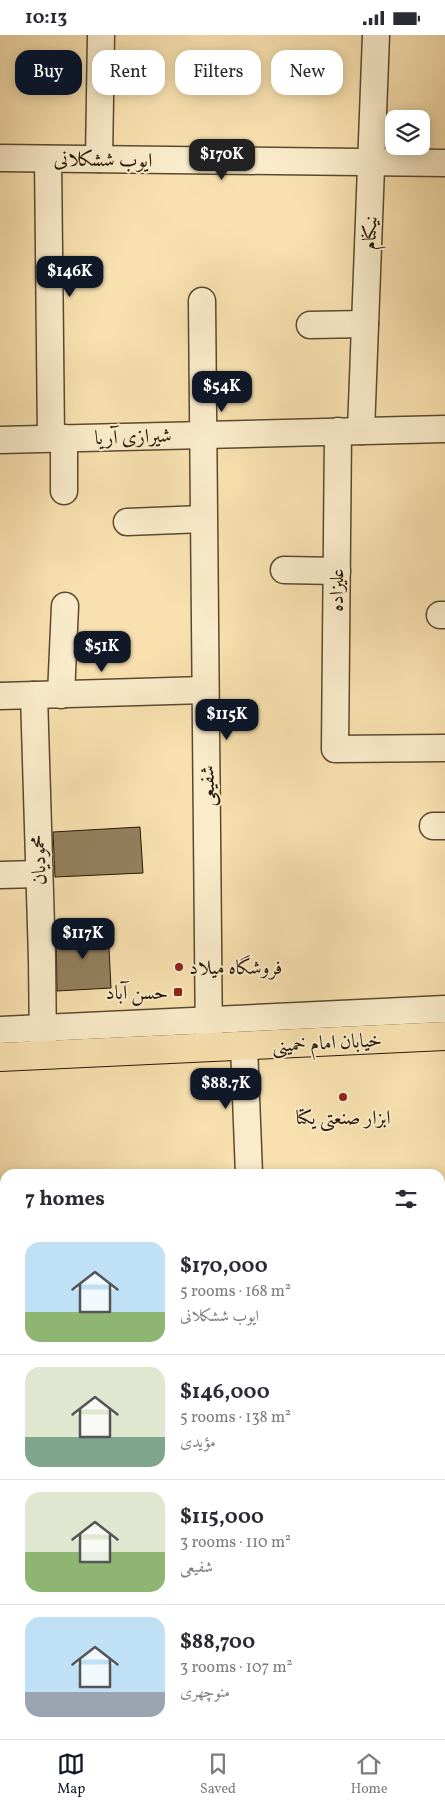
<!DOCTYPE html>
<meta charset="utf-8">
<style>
:root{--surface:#fff;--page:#f2f2f3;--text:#2b2b33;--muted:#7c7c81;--line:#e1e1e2;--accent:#111827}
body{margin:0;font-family:Vollkorn,Amiri,serif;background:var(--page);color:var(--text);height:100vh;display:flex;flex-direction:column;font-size:19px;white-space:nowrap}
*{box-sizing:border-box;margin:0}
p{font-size:16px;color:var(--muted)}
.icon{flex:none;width:28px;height:28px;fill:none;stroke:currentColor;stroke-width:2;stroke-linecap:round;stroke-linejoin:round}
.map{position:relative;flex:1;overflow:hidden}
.drawer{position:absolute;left:0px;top:1134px;width:445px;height:571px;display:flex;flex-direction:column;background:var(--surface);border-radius:15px 15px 0 0;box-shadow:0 2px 12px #0003}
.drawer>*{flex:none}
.hud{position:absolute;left:15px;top:15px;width:415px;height:45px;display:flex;gap:10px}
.buttons{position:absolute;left:385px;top:75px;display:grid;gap:10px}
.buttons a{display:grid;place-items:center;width:45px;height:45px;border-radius:10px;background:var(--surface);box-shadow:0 2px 12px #0003;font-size:25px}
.price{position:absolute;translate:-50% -42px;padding:0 11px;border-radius:10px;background:var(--accent);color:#fff;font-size:16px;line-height:32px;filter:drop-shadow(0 1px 2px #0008)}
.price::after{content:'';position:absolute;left:50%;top:30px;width:15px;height:11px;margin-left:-8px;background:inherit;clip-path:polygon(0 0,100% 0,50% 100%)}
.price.on{background:#222;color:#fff}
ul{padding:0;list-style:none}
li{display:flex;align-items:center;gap:15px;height:125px;padding:0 25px}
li+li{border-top:1px solid var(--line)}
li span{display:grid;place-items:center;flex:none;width:140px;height:100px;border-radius:15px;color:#555}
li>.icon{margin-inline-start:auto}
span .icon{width:60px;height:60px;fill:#fffc;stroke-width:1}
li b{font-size:21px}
h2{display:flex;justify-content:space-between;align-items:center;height:60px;padding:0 25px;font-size:21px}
.chip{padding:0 18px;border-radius:15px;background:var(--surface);box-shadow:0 2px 12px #0003;font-size:18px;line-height:45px}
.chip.on{background:var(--accent);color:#fff}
.status{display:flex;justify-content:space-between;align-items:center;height:35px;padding:0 25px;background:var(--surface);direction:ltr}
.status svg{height:14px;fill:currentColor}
.tabs{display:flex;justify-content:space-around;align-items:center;height:70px;border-top:1px solid var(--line);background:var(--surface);font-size:14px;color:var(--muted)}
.tabs a{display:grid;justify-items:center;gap:2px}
.tabs .on{color:var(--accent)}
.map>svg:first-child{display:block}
</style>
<div class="status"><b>10:13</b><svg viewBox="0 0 49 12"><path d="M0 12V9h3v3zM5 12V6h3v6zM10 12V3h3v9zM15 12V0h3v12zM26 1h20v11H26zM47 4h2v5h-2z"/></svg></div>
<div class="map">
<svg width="445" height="1704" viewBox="0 0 445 1704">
<rect width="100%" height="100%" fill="#f8e1af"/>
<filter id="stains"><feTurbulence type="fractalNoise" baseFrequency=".004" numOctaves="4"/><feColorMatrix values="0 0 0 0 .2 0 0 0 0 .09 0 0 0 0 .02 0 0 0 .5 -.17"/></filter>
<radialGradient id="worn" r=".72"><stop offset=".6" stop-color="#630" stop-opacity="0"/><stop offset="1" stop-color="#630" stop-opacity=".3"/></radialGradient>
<g fill="#93805e" stroke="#251606">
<path d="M140,792L143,838L55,842L53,797Z"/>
<path d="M108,893L111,953L57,956L56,896Z"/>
</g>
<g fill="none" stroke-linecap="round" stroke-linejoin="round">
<defs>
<g id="minor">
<path d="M0,123L445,128"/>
<path d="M48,124L51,403"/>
<path d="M99,124L101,0"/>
<path d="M202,266L209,1012"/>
<path d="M310,290L365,289"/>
<path d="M338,396L335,714L445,713"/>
<path d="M361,396L376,0"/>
<path d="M0,405L445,394"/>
<path d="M64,456V403"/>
<path d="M127,487L203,484"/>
<path d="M284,535L337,536"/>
<path d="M440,580H445"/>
<path d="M34,660L42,924L43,1009"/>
<path d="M61,660L65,571"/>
<path d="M0,661L205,655"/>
<path d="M433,791H445"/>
<path d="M0,840L39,839"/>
<path d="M0,995L445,974"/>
<path d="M244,1011L249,1139"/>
<path d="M440,1633L445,1632"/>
<path d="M0,1653H5"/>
<path d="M96,1700V1704"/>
<path d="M219,1700V1704"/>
</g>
<path id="major" d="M0,1022L445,1001"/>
</defs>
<use href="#minor" stroke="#5a4930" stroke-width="29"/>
<use href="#major" stroke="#251606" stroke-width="30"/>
<use href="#minor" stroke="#faeccb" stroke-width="26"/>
<use href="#major" stroke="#f8e1af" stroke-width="28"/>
</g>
<g fill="#8f2418" stroke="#faeccb" stroke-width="2">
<circle cx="179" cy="932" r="5"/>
<rect x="173" y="952" width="10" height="10" rx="2.5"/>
<circle cx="343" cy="1062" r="5"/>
</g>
<g text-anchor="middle" stroke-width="4" stroke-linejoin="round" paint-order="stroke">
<g font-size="20" fill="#251606" stroke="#faeccb">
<text transform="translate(103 124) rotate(1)" y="7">ایوب ششکلانی</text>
<text transform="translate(369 198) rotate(-88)" y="7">نیکنام</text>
<text transform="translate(133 401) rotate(-2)" y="7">شیرازی آریا</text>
<text transform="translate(336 555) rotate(-89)" y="7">علیزاده</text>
<text transform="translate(207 751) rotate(-91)" y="7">شفیعی</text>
<text transform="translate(38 825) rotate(-92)" y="7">محمودیان</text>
<text transform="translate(327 1007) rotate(-3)" y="7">خیابان امام خمینی</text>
</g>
<g font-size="20" fill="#251606" stroke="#faeccb" text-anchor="start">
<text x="189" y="939">فروشگاه میلاد</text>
<text x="168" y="964" text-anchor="end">حسن آباد</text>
<text x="343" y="1089" text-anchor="middle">ابزار صنعتی یکتا</text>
</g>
</g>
<rect width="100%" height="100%" filter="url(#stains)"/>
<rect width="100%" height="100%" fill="url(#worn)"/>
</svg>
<div class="buttons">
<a><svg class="icon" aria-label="layers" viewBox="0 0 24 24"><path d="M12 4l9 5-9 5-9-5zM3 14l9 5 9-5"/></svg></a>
</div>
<b class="price on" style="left:222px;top:146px">$170K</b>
<b class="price" style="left:70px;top:263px">$146K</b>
<b class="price" style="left:222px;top:378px">$54K</b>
<b class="price" style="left:102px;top:638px">$51K</b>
<b class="price" style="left:227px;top:706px">$115K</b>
<b class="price" style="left:83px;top:925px">$117K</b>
<b class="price" style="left:226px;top:1075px">$88.7K</b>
<div class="hud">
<a class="chip on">Buy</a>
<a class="chip">Rent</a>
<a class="chip">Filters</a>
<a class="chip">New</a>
</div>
<section class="drawer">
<h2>7 homes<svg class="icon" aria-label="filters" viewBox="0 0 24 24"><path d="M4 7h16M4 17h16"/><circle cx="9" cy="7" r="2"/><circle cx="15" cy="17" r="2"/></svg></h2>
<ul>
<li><span style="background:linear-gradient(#bfe0f5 70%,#8fb573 0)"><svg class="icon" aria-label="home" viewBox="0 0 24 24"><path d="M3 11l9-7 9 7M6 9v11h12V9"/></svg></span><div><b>$170,000</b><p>5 rooms · 168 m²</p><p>ایوب ششکلانی</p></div></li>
<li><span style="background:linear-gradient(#dfe7d0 70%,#7fa58c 0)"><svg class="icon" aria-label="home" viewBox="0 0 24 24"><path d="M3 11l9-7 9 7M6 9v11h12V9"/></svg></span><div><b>$146,000</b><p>5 rooms · 138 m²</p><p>مؤیدی</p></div></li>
<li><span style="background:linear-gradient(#dfe7d0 60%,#8fb573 0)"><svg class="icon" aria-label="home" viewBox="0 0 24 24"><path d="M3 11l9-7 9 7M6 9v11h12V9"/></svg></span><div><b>$115,000</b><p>3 rooms · 110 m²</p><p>شفیعی</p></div></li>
<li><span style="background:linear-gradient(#bfe0f5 75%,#9aa5b1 0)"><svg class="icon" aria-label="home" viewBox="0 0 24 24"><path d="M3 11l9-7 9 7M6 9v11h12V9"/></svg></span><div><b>$88,700</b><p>3 rooms · 107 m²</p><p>منوچهری</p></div></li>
</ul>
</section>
</div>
<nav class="tabs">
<a class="on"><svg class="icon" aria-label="map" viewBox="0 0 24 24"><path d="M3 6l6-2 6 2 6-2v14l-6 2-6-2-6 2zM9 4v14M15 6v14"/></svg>Map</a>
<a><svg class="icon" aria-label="saved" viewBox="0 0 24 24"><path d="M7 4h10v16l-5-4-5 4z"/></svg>Saved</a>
<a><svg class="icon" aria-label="home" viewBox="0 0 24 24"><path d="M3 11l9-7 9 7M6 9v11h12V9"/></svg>Home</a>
</nav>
